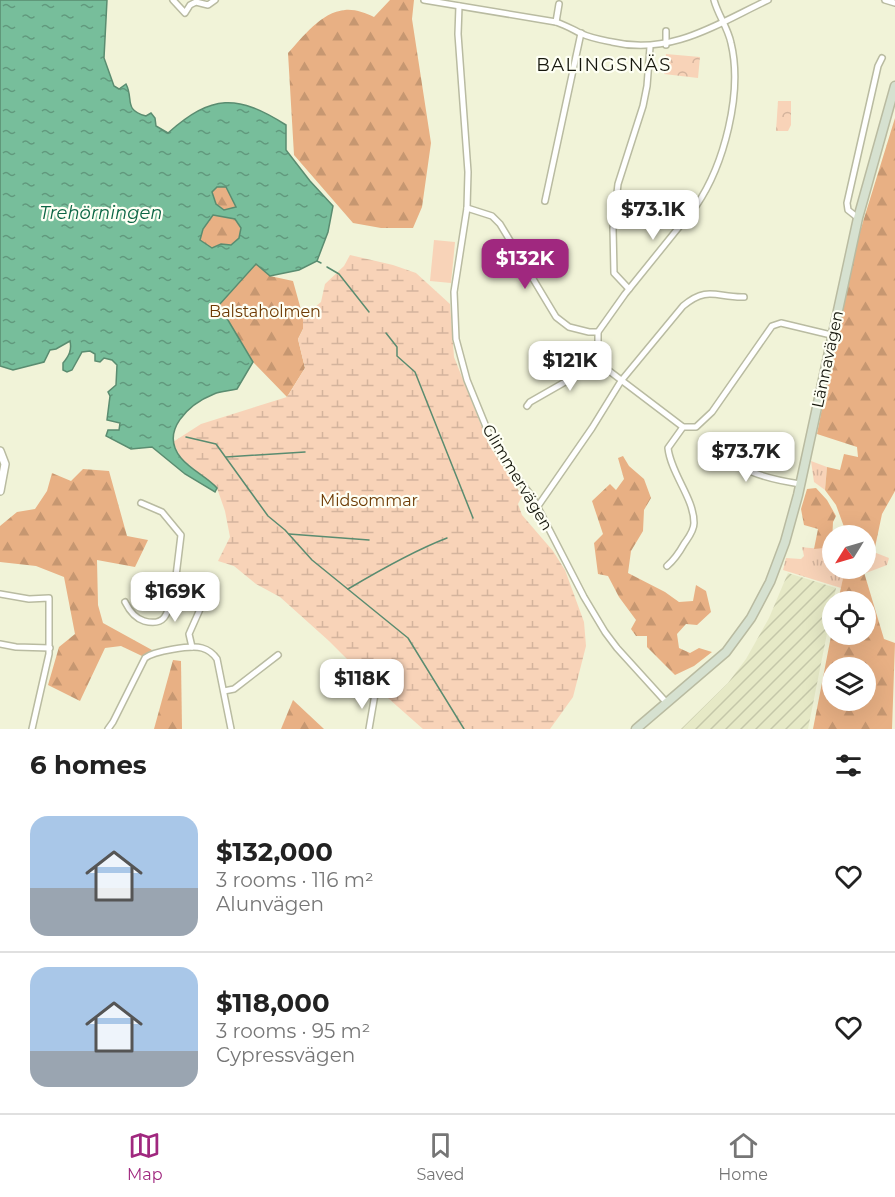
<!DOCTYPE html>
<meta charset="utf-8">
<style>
:root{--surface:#fff;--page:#f6f6f6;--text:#222;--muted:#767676;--line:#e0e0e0;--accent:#a0287f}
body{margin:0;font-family:Montserrat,sans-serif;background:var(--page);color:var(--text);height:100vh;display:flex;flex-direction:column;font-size:22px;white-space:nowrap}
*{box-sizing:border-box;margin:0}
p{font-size:20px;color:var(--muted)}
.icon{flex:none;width:33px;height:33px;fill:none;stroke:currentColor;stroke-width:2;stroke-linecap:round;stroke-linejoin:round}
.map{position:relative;height:729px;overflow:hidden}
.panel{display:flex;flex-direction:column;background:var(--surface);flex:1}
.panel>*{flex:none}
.needle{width:39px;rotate:233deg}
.tools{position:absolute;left:822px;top:525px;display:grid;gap:12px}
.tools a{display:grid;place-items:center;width:54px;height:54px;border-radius:50%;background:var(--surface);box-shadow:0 6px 24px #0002;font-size:30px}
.price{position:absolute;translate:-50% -51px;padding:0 14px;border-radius:12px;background:#fff;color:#222;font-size:20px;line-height:39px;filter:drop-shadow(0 2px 3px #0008)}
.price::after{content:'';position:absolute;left:50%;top:36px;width:18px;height:14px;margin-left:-9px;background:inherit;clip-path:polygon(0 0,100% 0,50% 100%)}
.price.current{background:var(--accent);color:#fff}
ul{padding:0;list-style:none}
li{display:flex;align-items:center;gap:18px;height:150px;padding:0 30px}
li+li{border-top:2px solid var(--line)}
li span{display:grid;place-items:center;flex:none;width:168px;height:120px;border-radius:18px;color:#555}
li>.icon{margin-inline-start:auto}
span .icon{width:72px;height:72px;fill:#fffc;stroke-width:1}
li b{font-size:26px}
h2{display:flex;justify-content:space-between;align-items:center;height:72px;padding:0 30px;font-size:26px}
.dock{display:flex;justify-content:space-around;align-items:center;height:84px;border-top:2px solid var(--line);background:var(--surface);font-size:16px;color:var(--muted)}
.dock a{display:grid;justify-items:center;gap:3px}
.dock .current{color:var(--accent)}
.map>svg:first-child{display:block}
</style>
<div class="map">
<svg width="895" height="729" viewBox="0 0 895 729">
<defs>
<pattern id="industrial-furrows" width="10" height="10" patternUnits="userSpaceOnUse" patternTransform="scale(1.5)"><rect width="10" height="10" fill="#e6e9c6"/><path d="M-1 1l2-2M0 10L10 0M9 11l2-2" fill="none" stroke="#c5c7a9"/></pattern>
<pattern id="grass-tufts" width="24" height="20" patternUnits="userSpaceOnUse" patternTransform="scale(1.5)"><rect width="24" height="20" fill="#f8d3b8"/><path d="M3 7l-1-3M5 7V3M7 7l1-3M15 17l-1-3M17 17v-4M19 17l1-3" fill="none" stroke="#d4b49d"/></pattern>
<pattern id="forest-firs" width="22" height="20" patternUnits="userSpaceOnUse" patternTransform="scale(1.5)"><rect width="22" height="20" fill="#e8b084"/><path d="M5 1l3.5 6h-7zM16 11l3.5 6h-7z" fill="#c69771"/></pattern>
<pattern id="wetland-marsh" width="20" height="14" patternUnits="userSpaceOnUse" patternTransform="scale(1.5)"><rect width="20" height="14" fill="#f8d3b8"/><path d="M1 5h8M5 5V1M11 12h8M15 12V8" fill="none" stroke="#d4b49d"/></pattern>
<pattern id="park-crowns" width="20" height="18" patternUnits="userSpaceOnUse" patternTransform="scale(1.5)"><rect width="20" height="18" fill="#f8d3b8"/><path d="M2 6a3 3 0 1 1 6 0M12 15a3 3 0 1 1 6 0" fill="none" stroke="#d4b49d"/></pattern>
<pattern id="water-ripples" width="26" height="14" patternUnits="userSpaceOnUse" patternTransform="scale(1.5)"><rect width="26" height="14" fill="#77be9b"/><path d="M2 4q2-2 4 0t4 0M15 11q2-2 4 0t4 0" fill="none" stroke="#61997d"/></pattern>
</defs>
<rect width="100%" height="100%" fill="#f1f3d8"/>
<path fill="url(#industrial-furrows)" d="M788,573L836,588L808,729H681L728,683L746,659L769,618Z"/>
<g fill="url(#grass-tufts)">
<path d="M811,461L827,467L825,490L814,482Z"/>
<path d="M832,543V568L845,569L841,588L783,570L786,558L801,559L804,556L802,547C813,549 822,549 832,543Z"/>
<path d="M866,549L889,558L887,565L866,573Z"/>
</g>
<g fill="url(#forest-firs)" fill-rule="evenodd">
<path d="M390,0H414L412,19L431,143L422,207L413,228H381L353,223L294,155L288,53C303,37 321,12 345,10C355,9 365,13 374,17Z"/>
<path d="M895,118V491L882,514L874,552L866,549V536L847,535L836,505L825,490L827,467L840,470L844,454L858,457L857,447L817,434L850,264Z"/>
<path d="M217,187H226L237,207L224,211L216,204L212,192Z"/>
<path d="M213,214L235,219L241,229L239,238L231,245L221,244L212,248L200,240L203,229Z"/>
<path d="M256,264L270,276L293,281L303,317V329L298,339L305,368L287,397L253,362L219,305Z"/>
<path d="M623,456L629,466L644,479L651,498L644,510L643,531L631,551L628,573L665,592L679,602L693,601L696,585L706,591L711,612L697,625L686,624L677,634L679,648L690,653L699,648L712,652L694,666L675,675L647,647V636H636L631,629L636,620L619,597L608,576L598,574L594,543L603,534L592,501L610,484L616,490L624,479L618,458Z"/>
<path d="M83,469L109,471L127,536L148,540L135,567L97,560L98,605L103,623L152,650L142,656L121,646L105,648L80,701L48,685L59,647L75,634L64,577L36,566L0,562V526L17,512L35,509L47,491L52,473L71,481Z"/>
<path d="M816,488L827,500L836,516L833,522L832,543L824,548L814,549L818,529L804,525L801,509L807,489Z"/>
<path d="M845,569H863L884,639L895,643L892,729H813L832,631V634H866V602L838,601ZM832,668H866V700H832Z"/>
<path d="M173,660L181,661L182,729H154Z"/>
<path d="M293,700L324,729H281Z"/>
</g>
<path fill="url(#wetland-marsh)" d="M350,255L393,265L416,273L450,304L454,357L489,445L522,496L518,504L522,515L553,551L565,570L584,622L586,646L573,697L550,729H423L371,683L329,641L280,597L256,584L234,566L218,561L230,537L225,511L217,488L181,458L173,442L201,424L287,397L305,368L298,339L303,329V317L321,302L325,284L344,266Z"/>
<g fill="url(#park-crowns)">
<path d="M666,54L700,57L698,78L664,74Z"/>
<path d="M778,101H791V125L788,131H776Z"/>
</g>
<path fill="#f8d3b8" d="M434,240L455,242L451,283L430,281Z"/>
<path fill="url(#water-ripples)" stroke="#5a8c70" stroke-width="1.5" fill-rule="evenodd" d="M0,0H107L104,58L114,86L119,89L126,84C134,99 123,110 146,116L151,113L155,118L156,126L168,133C212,94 237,94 286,125V150L310,181L333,206L328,232L317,261L299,270L270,276L256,264L219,305L253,362L237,389C230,391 221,391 214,394C189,404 159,431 181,458C191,470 207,477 217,488L215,492L185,474L152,447L131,449L106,436L108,430H119L120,423L107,420L110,396L108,392L116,385L117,365L112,360L104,358L100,362L95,361V354L90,351L82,352L72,370L67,372L63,370V363C69,356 72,350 70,341L56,349L50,350L44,362L13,370L0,366ZM217,187H226L236,207L224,210L216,204L212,192ZM213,215L235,219L241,228L239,238L231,245L221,244L212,248L200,240L203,229Z"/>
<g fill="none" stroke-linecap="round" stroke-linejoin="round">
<g stroke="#5a8c70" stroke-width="1.5">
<path d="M317,261L321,263"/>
<path d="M327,267L339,274L369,312"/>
<path d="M386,333L397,347V356L415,372L473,518"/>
<path d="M186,437L216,444L268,516L285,530L312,560L408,638L464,729"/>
<path d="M226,457L305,452"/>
<path d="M289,534L369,540"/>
<path d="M348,589C380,570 413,551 447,538"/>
</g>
<defs>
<g id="minor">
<path d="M173,0L185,13L190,5L196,2L208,5L215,0"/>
<path d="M424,0L556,22C565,25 572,29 580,33C590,38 602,40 612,42C671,56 717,24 768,0"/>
<path d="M885,0L895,3"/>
<path d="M459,6L458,34L468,172L467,208L454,292L456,339L467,380L489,434L502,457L533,498L584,597L605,632L617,648L666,702"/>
<path d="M556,22L559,4"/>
<path d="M666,31V45"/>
<path d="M545,201L581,33"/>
<path d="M467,208L492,216L500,224L556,317L569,327L589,332H598"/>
<path d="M858,218L848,210L847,203L878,66L882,58"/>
<path d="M629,289L614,273L613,228L618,184L643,106L647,86L650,47"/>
<path d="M527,406L530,402L600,362"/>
<path d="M683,427L604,367L600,362L598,353V332L625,294L696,206C724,165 743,93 731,43C728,28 718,15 714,0"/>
<path d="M708,443C743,471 756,477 800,484"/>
<path d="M141,503L162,512L181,535L176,576L178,581"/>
<path d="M538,506L592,428L621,381L683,306C708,285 717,298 744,297"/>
<path d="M667,566C674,560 679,553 684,544C688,538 694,531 694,523C694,498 671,474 668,448L683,427H696L712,412L772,326L781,323L831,335"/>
<path d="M0,594L29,599L49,598V654L32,729"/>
<path d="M125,602C129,610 134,618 144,621C176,630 166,593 178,581L198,599L201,607L189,634L192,647"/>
<path d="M0,644L16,647L50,648"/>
<path d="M224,691L234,689L278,655"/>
<path d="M108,729L113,722L145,658C154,651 191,645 202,648C209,650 213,653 217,659L231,729"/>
<path d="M369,729L375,694"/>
</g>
<path id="tertiary" d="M0,451L5,464L0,491"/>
<path id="secondary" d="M636,729L726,652L751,618L770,582L785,542L798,495L858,218L895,86"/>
</defs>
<use href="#minor" stroke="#b9bba1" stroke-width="8"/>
<use href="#tertiary" stroke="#b9bba1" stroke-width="10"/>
<use href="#secondary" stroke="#b9bba1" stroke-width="11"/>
<use href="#minor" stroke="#fff" stroke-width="5"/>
<use href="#tertiary" stroke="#fff" stroke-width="7"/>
<use href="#secondary" stroke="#d6e1d0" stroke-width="8"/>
</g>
<g text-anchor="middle" stroke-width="4.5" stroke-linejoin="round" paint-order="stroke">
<g font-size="16" fill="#6e3b04" stroke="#fefff4">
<text x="265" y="317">Balstaholmen</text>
<text x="369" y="506">Midsommar</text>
</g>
<g font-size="16" fill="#16170d" stroke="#fefff4">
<text transform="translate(827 359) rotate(-78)" y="6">Lännavägen</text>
<text transform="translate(518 477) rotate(59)" y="6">Glimmervägen</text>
</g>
<g font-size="18" letter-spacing="1.5" fill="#16170d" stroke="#fefff4">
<text x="604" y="71">BALINGSNÄS</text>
</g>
<g font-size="18" font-style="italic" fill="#0b6544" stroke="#fefff4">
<text x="101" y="219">Trehörningen</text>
</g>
</g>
</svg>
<div class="tools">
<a><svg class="needle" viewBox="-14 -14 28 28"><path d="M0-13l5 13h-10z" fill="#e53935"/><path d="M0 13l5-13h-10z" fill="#767676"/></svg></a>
<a><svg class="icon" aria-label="locate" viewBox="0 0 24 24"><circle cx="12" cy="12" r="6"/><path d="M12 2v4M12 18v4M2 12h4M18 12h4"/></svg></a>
<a><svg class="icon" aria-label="layers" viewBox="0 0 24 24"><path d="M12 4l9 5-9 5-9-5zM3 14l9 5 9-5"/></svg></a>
</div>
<b class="price" style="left:653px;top:241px">$73.1K</b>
<b class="price current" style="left:525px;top:290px">$132K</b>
<b class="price" style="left:570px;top:392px">$121K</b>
<b class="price" style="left:746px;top:483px">$73.7K</b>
<b class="price" style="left:175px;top:623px">$169K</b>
<b class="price" style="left:362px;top:710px">$118K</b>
</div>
<section class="panel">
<h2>6 homes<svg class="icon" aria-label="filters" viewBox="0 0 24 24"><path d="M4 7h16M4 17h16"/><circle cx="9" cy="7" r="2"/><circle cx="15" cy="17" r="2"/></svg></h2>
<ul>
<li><span style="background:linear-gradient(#a9c7e8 60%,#9aa5b1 0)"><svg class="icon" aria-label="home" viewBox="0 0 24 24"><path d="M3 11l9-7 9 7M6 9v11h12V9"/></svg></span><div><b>$132,000</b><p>3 rooms · 116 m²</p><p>Alunvägen</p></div><svg class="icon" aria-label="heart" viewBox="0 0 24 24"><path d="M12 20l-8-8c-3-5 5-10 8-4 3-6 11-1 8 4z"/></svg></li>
<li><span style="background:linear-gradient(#a9c7e8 70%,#9aa5b1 0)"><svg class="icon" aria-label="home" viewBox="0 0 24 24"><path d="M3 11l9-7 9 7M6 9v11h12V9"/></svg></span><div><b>$118,000</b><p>3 rooms · 95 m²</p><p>Cypressvägen</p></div><svg class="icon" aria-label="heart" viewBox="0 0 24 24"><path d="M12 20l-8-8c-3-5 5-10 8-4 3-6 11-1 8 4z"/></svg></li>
</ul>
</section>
<nav class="dock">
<a class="current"><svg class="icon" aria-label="map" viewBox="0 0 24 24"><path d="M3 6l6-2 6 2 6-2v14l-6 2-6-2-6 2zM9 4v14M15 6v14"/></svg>Map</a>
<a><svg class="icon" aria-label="saved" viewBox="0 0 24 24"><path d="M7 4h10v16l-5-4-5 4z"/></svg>Saved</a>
<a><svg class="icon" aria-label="home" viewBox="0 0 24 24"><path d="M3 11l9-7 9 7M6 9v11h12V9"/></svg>Home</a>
</nav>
